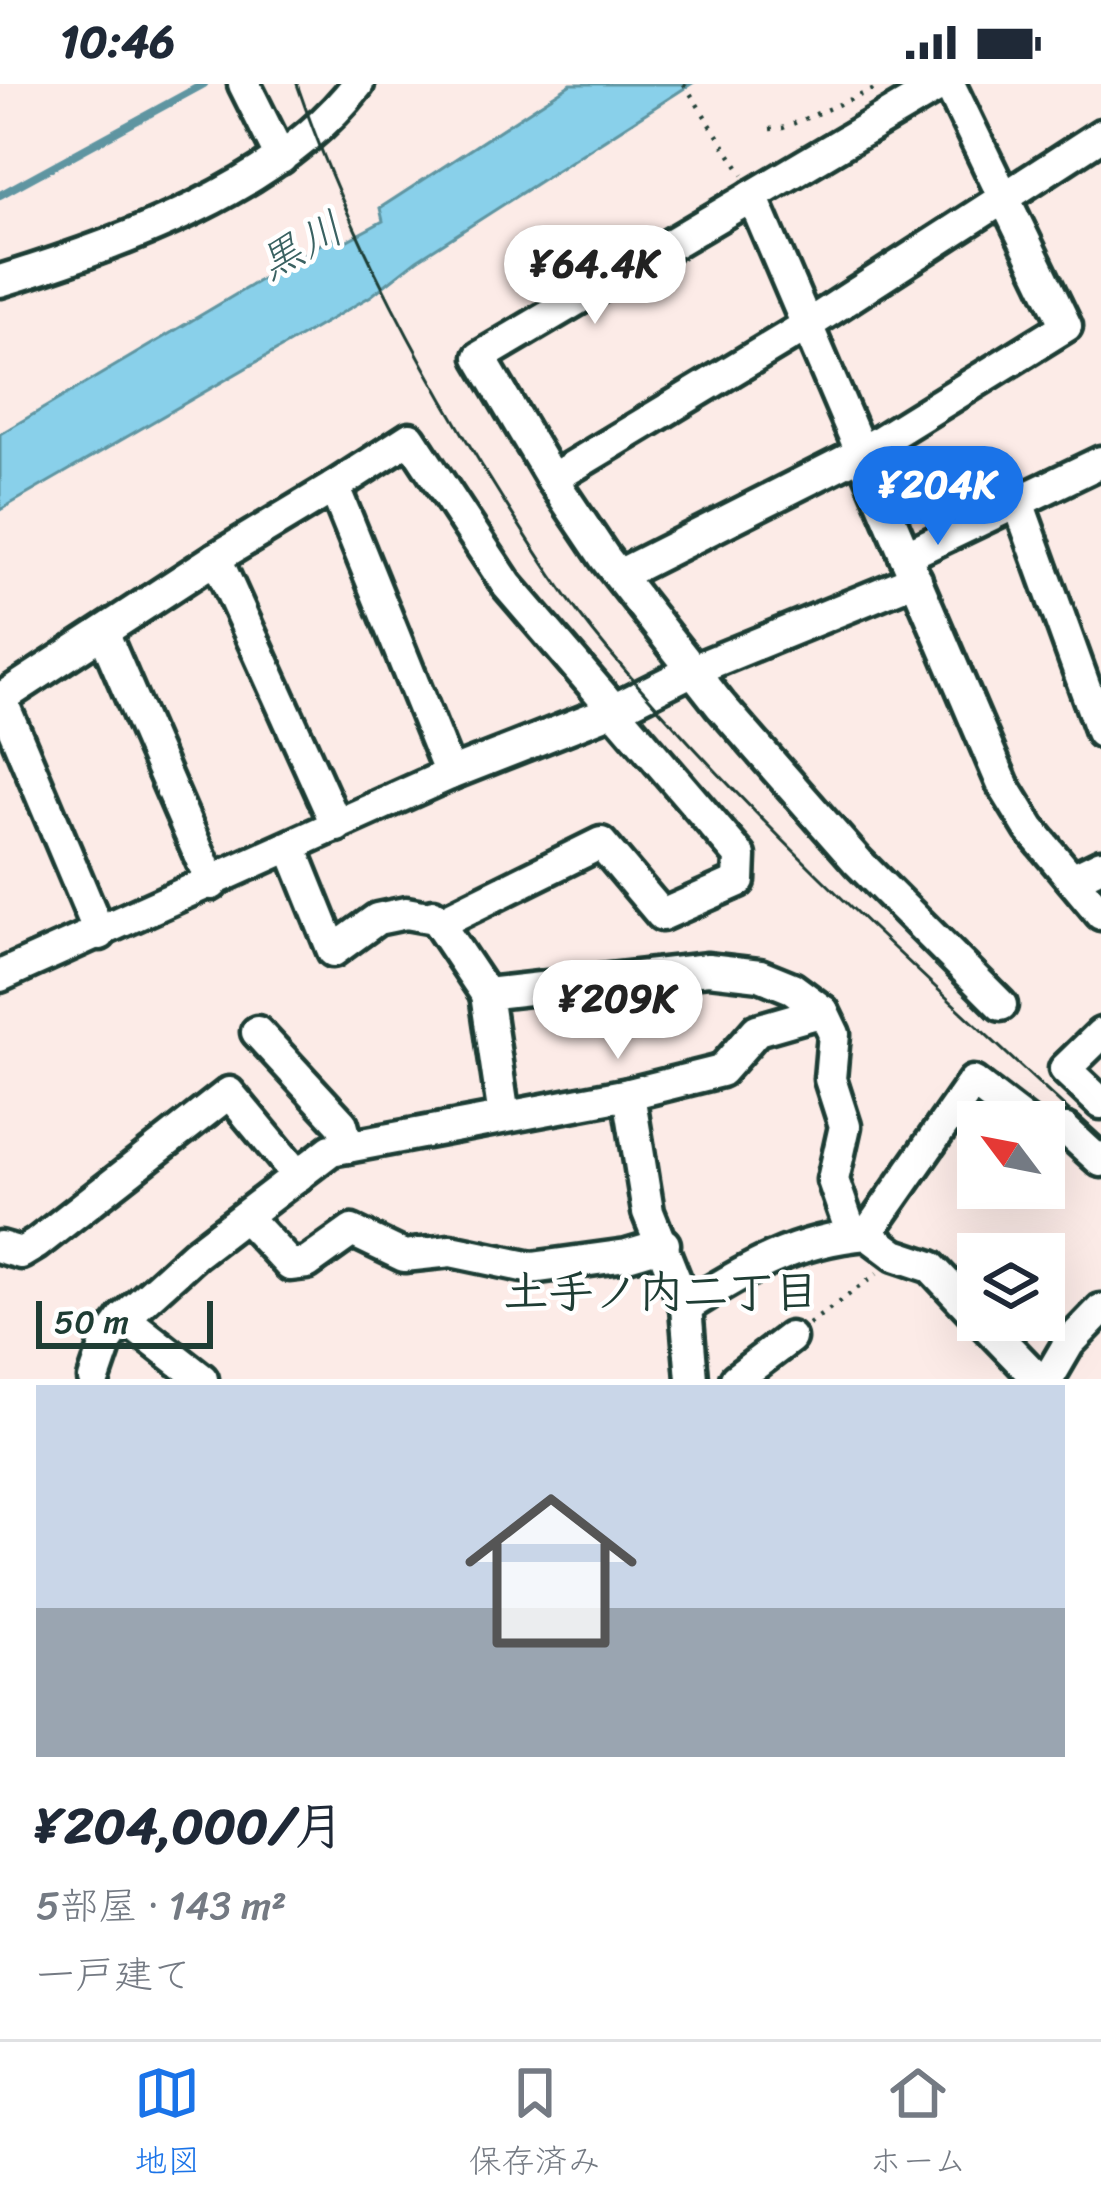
<!DOCTYPE html>
<html lang="ja">
<meta charset="utf-8">
<style>
:root{--surface:#fff;--page:#f2f2f3;--text:#1f2937;--muted:#747a83;--line:#e0e1e3;--accent:#1a73e8}
body{margin:0;font-family:Sriracha,"Klee One",sans-serif;background:var(--page);color:var(--text);height:100vh;display:flex;flex-direction:column;font-size:45px;white-space:nowrap}
*{box-sizing:border-box;margin:0}
p{font-size:39px;color:var(--muted)}
.icon{flex:none;width:66px;height:66px;fill:none;stroke:currentColor;stroke-width:2;stroke-linecap:round;stroke-linejoin:round}
.map{position:relative;height:1295px;overflow:hidden}
.sheet{display:flex;flex-direction:column;background:var(--surface);flex:1}
.sheet>*{flex:none}
.needle{width:78px;rotate:302deg}
.controls{position:absolute;left:957px;top:1017px;display:grid;gap:24px}
.controls a{display:grid;place-items:center;width:108px;height:108px;border-radius:0px;background:var(--surface);box-shadow:0 12px 48px #0002;font-size:60px}
.scale{position:absolute;left:36px;bottom:30px;width:177px;box-sizing:border-box;padding-left:12px;border:6px solid #1f3d34;border-top:0;font-size:33px;line-height:42px;white-space:nowrap;color:#1f3d34;-webkit-text-stroke:9px #fff;paint-order:stroke}
.price{position:absolute;translate:-50% -102px;padding:0 27px;border-radius:42px;background:#fff;color:#222;font-size:39px;line-height:78px;filter:drop-shadow(0 3px 6px #0008)}
.price::after{content:'';position:absolute;left:50%;top:72px;width:36px;height:27px;margin-left:-18px;background:inherit;clip-path:polygon(0 0,100% 0,50% 100%)}
.price.active{background:var(--accent);color:#fff}
ul{padding:0;list-style:none}
li{display:grid;align-content:center;gap:24px;height:636px;padding:0 36px}
li+li{border-top:3px solid var(--line)}
li span{display:grid;place-items:center;height:372px;border-radius:0px;color:#555}
li>.icon{margin-inline-start:auto}
span .icon{width:216px;height:216px;fill:#fffc;stroke-width:1}
li b{font-size:51px}
.status{display:flex;justify-content:space-between;align-items:center;height:84px;padding:0 60px;background:var(--surface);direction:ltr}
.status svg{height:33px;fill:currentColor}
.dock{display:flex;justify-content:space-around;align-items:center;height:168px;border-top:3px solid var(--line);background:var(--surface);font-size:33px;color:var(--muted)}
.dock a{display:grid;justify-items:center;gap:6px}
.dock .active{color:var(--accent)}
.map>svg:first-child{display:block}
</style>
<div class="status"><b>10:46</b><svg viewBox="0 0 49 12"><path d="M0 12V9h3v3zM5 12V6h3v6zM10 12V3h3v9zM15 12V0h3v12zM26 1h20v11H26zM47 4h2v5h-2z"/></svg></div>
<div class="map">
<svg width="1101" height="1295" viewBox="0 0 1101 1295">
<rect width="100%" height="100%" fill="#fcebe7"/>
<filter id="ink" filterUnits="userSpaceOnUse"><feTurbulence type="fractalNoise" baseFrequency=".00833" numOctaves="2"/><feDisplacementMap in="SourceGraphic" scale="24" xChannelSelector="R" yChannelSelector="G"/><feConvolveMatrix kernelMatrix="1 2 1 2 8 2 1 2 1" color-interpolation-filters="sRGB"/></filter>
<g filter="url(#ink)">
<path fill="#89d0ea" stroke="#5f95a1" stroke-width="3" d="M571,0H691L417,176L371,212L0,426V350L331,154L342,159L383,137L380,124Z"/>
<g fill="none" stroke-linecap="round" stroke-linejoin="round">
<path stroke="#5f95a1" stroke-width="8" d="M0,111L204,0"/>
<defs>
<g id="minor">
<path d="M244,0L281,74"/>
<path d="M942,0L480,273L552,395L605,474L720,621L858,778L1001,921"/>
<path d="M752,112L1003,701L1030,745L1101,830"/>
<path d="M0,197C121,160 279,104 358,0"/>
<path d="M552,395L809,240L1101,51"/>
<path d="M1018,418L1101,648"/>
<path d="M905,472L1101,378"/>
<path d="M216,474L337,742"/>
<path d="M619,491L861,369L1066,242L949,0"/>
<path d="M104,550L212,800"/>
<path d="M0,615L216,474L334,403L450,690"/>
<path d="M1,615L100,850"/>
<path d="M291,763L333,867L377,835L406,829L445,836L601,759L662,831L739,797L740,772L507,501L410,354L334,403"/>
<path d="M1072,795L1101,781"/>
<path d="M433,831L486,910"/>
<path d="M0,892L450,690L613,626L693,586L916,495"/>
<path d="M257,948L342,1040L348,1063"/>
<path d="M1101,950L1065,985L1101,1019"/>
<path d="M629,1010L721,987L757,946L823,927L834,950L830,995L845,1042L833,1096L852,1151"/>
<path d="M504,1033L486,910L708,885L760,891L792,904L823,927"/>
<path d="M1044,1048L1067,1046L1101,1077"/>
<path d="M246,1134L290,1181L307,1179L352,1147L404,1172L451,1167L532,1184L627,1171L664,1160"/>
<path d="M867,1150L895,1171L931,1183L978,1233"/>
<path d="M0,1163L21,1169L36,1160L229,1009L298,1092"/>
<path d="M686,1223C746,1185 795,1156 867,1150L973,998L1025,1038"/>
<path d="M124,1234L202,1295"/>
<path d="M981,1236L1038,1295"/>
<path d="M94,1295L107,1257L124,1234L195,1170L331,1066L629,1010L648,1128L686,1223L692,1295"/>
<path d="M736,1295L790,1254"/>
<path d="M1048,1295L1069,1259L1101,1226"/>
</g>
</defs>
<use href="#minor" stroke="#1f3d34" stroke-width="39"/>
<g stroke="#1f3d34" stroke-width="4.5" stroke-dasharray="3 9" stroke-linecap="butt">
<path d="M684,0L743,91"/>
<path d="M770,45L783,44L882,2"/>
<path d="M809,1240L877,1190"/>
</g>
<use href="#minor" stroke="#fff" stroke-width="30"/>
<path stroke="#1f3d34" stroke-width="3" d="M297,0C347,146 420,284 502,414C534,465 567,518 606,564C756,743 930,898 1101,1057"/>
</g>
</g>
<g text-anchor="middle" stroke-width="9" stroke-linejoin="round" paint-order="stroke">
<g font-size="45" font-style="italic" fill="#3a6262" stroke="#fff">
<text transform="translate(300 161) rotate(-29)" y="16">黒川</text>
</g>
<g font-size="45" font-weight="bold" fill="#1f3d34" stroke="#fff">
<text x="661" y="1223">土手ノ内二丁目</text>
</g>
</g>
</svg>
<div class="controls">
<a><svg class="needle" viewBox="-14 -14 28 28"><path d="M0-13l5 13h-10z" fill="#e53935"/><path d="M0 13l5-13h-10z" fill="#747a83"/></svg></a>
<a><svg class="icon" aria-label="layers" viewBox="0 0 24 24"><path d="M12 4l9 5-9 5-9-5zM3 14l9 5 9-5"/></svg></a>
</div>
<div class="scale">50 m</div>
<b class="price" style="left:595px;top:243px">¥64.4K</b>
<b class="price active" style="left:938px;top:464px">¥204K</b>
<b class="price" style="left:618px;top:978px">¥209K</b>
</div>
<section class="sheet">
<ul>
<li><span style="background:linear-gradient(#c9d6e8 60%,#9aa5b1 0)"><svg class="icon" aria-label="home" viewBox="0 0 24 24"><path d="M3 11l9-7 9 7M6 9v11h12V9"/></svg></span><div><b>¥204,000/月</b><p>5部屋 · 143 m²</p><p>一戸建て</p></div></li>
</ul>
</section>
<nav class="dock">
<a class="active"><svg class="icon" aria-label="map" viewBox="0 0 24 24"><path d="M3 6l6-2 6 2 6-2v14l-6 2-6-2-6 2zM9 4v14M15 6v14"/></svg>地図</a>
<a><svg class="icon" aria-label="saved" viewBox="0 0 24 24"><path d="M7 4h10v16l-5-4-5 4z"/></svg>保存済み</a>
<a><svg class="icon" aria-label="home" viewBox="0 0 24 24"><path d="M3 11l9-7 9 7M6 9v11h12V9"/></svg>ホーム</a>
</nav>
